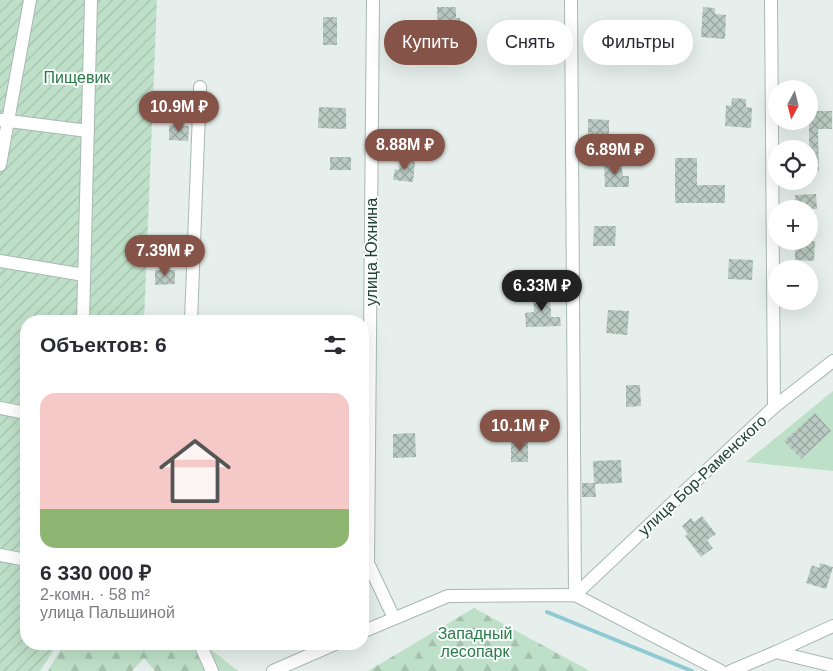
<!DOCTYPE html>
<html lang="ru">
<meta charset="utf-8">
<style>
:root{--surface:#fff;--page:#f7f7f7;--text:#2b2b33;--muted:#7c7c81;--accent:#855347}
body{margin:0;font-family:Helvetica,sans-serif;background:var(--page);color:var(--text);height:100vh;display:flex;flex-direction:column;font-size:19px;white-space:nowrap}
*{box-sizing:border-box;margin:0}
p{font-size:16px;color:var(--muted)}
.icon{flex:none;width:28px;height:28px;fill:none;stroke:currentColor;stroke-width:2;stroke-linecap:round;stroke-linejoin:round}
.map{position:relative;flex:1;overflow:hidden}
.drawer{position:absolute;left:20px;top:315px;width:349px;height:335px;display:flex;flex-direction:column;background:var(--surface);border-radius:20px;box-shadow:0 5px 20px #0002}
.drawer>*{flex:none}
.hud{position:absolute;left:384px;top:20px;width:374px;height:45px;display:flex;gap:10px}
.needle{width:32px;rotate:187deg}
.fabs{position:absolute;left:768px;top:80px;display:grid;gap:10px}
.fabs a{display:grid;place-items:center;width:50px;height:50px;border-radius:50%;background:var(--surface);box-shadow:0 5px 20px #0002;font-size:25px}
.price{position:absolute;translate:-50% -42px;padding:0 11px;border-radius:18px;background:var(--accent);color:#fff;font-size:16px;line-height:32px;filter:drop-shadow(0 1px 2px #0008)}
.price::after{content:'';position:absolute;left:50%;top:30px;width:15px;height:11px;margin-left:-8px;background:inherit;clip-path:polygon(0 0,100% 0,50% 100%)}
.price.selected{background:#222;color:#fff}
ul{padding:0;list-style:none}
li{display:grid;align-content:center;gap:10px;height:265px;padding:0 20px}
li span{display:grid;place-items:center;height:155px;border-radius:15px;color:#555}
li>.icon{margin-inline-start:auto}
span .icon{width:90px;height:90px;fill:#fffc;stroke-width:1}
li b{font-size:21px}
h2{display:flex;justify-content:space-between;align-items:center;height:60px;padding:0 20px;font-size:21px}
.chip{padding:0 18px;border-radius:22px;background:var(--surface);box-shadow:0 5px 20px #0002;font-size:18px;line-height:45px}
.chip.selected{background:var(--accent);color:#fff}
.map>svg:first-child{display:block}
</style>
<div class="map">
<svg width="833" height="671" viewBox="0 0 833 671">
<defs>
<pattern id="forest-firs" width="22" height="20" patternUnits="userSpaceOnUse" patternTransform="scale(1.25)"><rect width="22" height="20" fill="#bfe0c8"/><path d="M5 1l3.5 6h-7zM16 11l3.5 6h-7z" fill="#a4c1ad"/></pattern>
<pattern id="garden-furrows" width="10" height="10" patternUnits="userSpaceOnUse" patternTransform="scale(1.25)"><rect width="10" height="10" fill="#bfe0c8"/><path d="M-1 1l2-2M0 10L10 0M9 11l2-2" fill="none" stroke="#a4c1ad"/></pattern>
<pattern id="building-cross-hatch" width="8" height="8" patternUnits="userSpaceOnUse" patternTransform="scale(1.25)"><rect width="8" height="8" fill="#bbcac4"/><path d="M0 0l8 8M0 8l8-8" fill="none" stroke="#98a6a0"/></pattern>
</defs>
<rect width="100%" height="100%" fill="#e6efeb"/>
<path fill="#bfe0c8" d="M833,391V471L746,462Z"/>
<g fill="url(#forest-firs)">
<path d="M474,608L590,671H368Z"/>
<path d="M64,644H204L238,671H155L144,658L132,671H48Z"/>
</g>
<path fill="url(#garden-furrows)" d="M0,0H157L144,321H26V644H58L40,671H0Z"/>
<g fill="none" stroke-linecap="round" stroke-linejoin="round">
<path stroke="#8ec9d4" stroke-width="4" d="M547,612L692,671"/>
</g>
<g fill="url(#building-cross-hatch)">
<path d="M437,7H456V18H460L461,39H438Z"/>
<path d="M703,7L715,8V14L726,15L725,39L701,37Z"/>
<rect x="323" y="17" width="14" height="28"/>
<path d="M732,98L746,99V107L752,108L751,128L725,126L726,105L731,106Z"/>
<path d="M319,107L346,108V129L318,128Z"/>
<path d="M809,111H832V129H818L819,171H809Z"/>
<path d="M588,119L609,120V149H588Z"/>
<path d="M169,125L189,126L188,141L169,140Z"/>
<rect x="330" y="157" width="21" height="13"/>
<path d="M675,158H697V185H725V203H675Z"/>
<path d="M400,160L415,161L413,182L393,180L395,169L399,170Z"/>
<path d="M604,164H621L623,176H629V187H605Z"/>
<path d="M816,194L817,209H795V195Z"/>
<path d="M594,226H616L615,246H593Z"/>
<path d="M795,241H815L814,261L795,260Z"/>
<path d="M729,259L753,260L752,280L728,279Z"/>
<path d="M155,270H175V284L155,285Z"/>
<path d="M533,292H550L551,317H560L561,326L526,327L525,313L534,312Z"/>
<path d="M608,310L629,311L627,335L606,333Z"/>
<path d="M626,385H640L641,406L626,407Z"/>
<path d="M815,413L831,431L801,459L784,441Z"/>
<path d="M415,433L416,457L393,458V434Z"/>
<rect x="511" y="441" width="17" height="21"/>
<path d="M621,460L622,483L595,484L596,497H582V483H594L593,461Z"/>
<path d="M702,516L716,534L707,540L713,548L701,557L685,536L688,534L682,526L691,518L694,522Z"/>
<path d="M820,563L833,567L826,589L806,583L812,565L819,568Z"/>
</g>
<g fill="none" stroke-linecap="round" stroke-linejoin="round">
<defs>
<g id="minor">
<path d="M373,0L368,563L394,618"/>
<path d="M571,0L575,595"/>
<path d="M771,0L774,407"/>
<path d="M1,120L88,131"/>
<path d="M0,165L30,0"/>
<path d="M0,261L84,275"/>
<path d="M83,321L91,0"/>
<path d="M191,321L200,87"/>
<path d="M0,408L26,413"/>
<path d="M0,555L26,560"/>
<path d="M575,595L774,407L833,361"/>
<path d="M362,632L448,596L575,595L721,671"/>
<path d="M200,644L212,671"/>
<path d="M776,652L833,626"/>
<path d="M273,671L335,644"/>
<path d="M731,671L776,652L833,666"/>
</g>
</defs>
<use href="#minor" stroke="#a8b8b2" stroke-width="14"/>
<use href="#minor" stroke="#fff" stroke-width="12"/>
</g>
<g text-anchor="middle" stroke-width="4" stroke-linejoin="round" paint-order="stroke">
<g font-size="16" fill="#2d7a4b" stroke="#f7fbf9">
<text x="77" y="83">Пищевик</text>
<text x="475" y="639">Западный<tspan x="475" dy="18">лесопарк</tspan></text>
</g>
<g font-size="16" fill="#24423a" stroke="#f7fbf9">
<text transform="translate(371 252) rotate(-90)" y="6">улица Юхнина</text>
<text transform="translate(702 475) rotate(-43)" y="6">улица Бор-Раменского</text>
</g>
</g>
</svg>
<div class="fabs">
<a><svg class="needle" viewBox="-14 -14 28 28"><path d="M0-13l5 13h-10z" fill="#e53935"/><path d="M0 13l5-13h-10z" fill="#7c7c81"/></svg></a>
<a><svg class="icon" aria-label="locate" viewBox="0 0 24 24"><circle cx="12" cy="12" r="6"/><path d="M12 2v4M12 18v4M2 12h4M18 12h4"/></svg></a>
<a>+</a>
<a>−</a>
</div>
<b class="price" style="left:179px;top:133px">10.9M ₽</b>
<b class="price" style="left:405px;top:171px">8.88M ₽</b>
<b class="price" style="left:615px;top:176px">6.89M ₽</b>
<b class="price" style="left:165px;top:277px">7.39M ₽</b>
<b class="price selected" style="left:542px;top:312px">6.33M ₽</b>
<b class="price" style="left:520px;top:452px">10.1M ₽</b>
<div class="hud">
<a class="chip selected">Купить</a>
<a class="chip">Снять</a>
<a class="chip">Фильтры</a>
</div>
<section class="drawer">
<h2>Объектов: 6<svg class="icon" aria-label="filters" viewBox="0 0 24 24"><path d="M4 7h16M4 17h16"/><circle cx="9" cy="7" r="2"/><circle cx="15" cy="17" r="2"/></svg></h2>
<ul>
<li><span style="background:linear-gradient(#f6c9c9 75%,#8fb573 0)"><svg class="icon" aria-label="home" viewBox="0 0 24 24"><path d="M3 11l9-7 9 7M6 9v11h12V9"/></svg></span><div><b>6 330 000 ₽</b><p>2-комн. · 58 m²</p><p>улица Пальшиной</p></div></li>
</ul>
</section>
</div>
